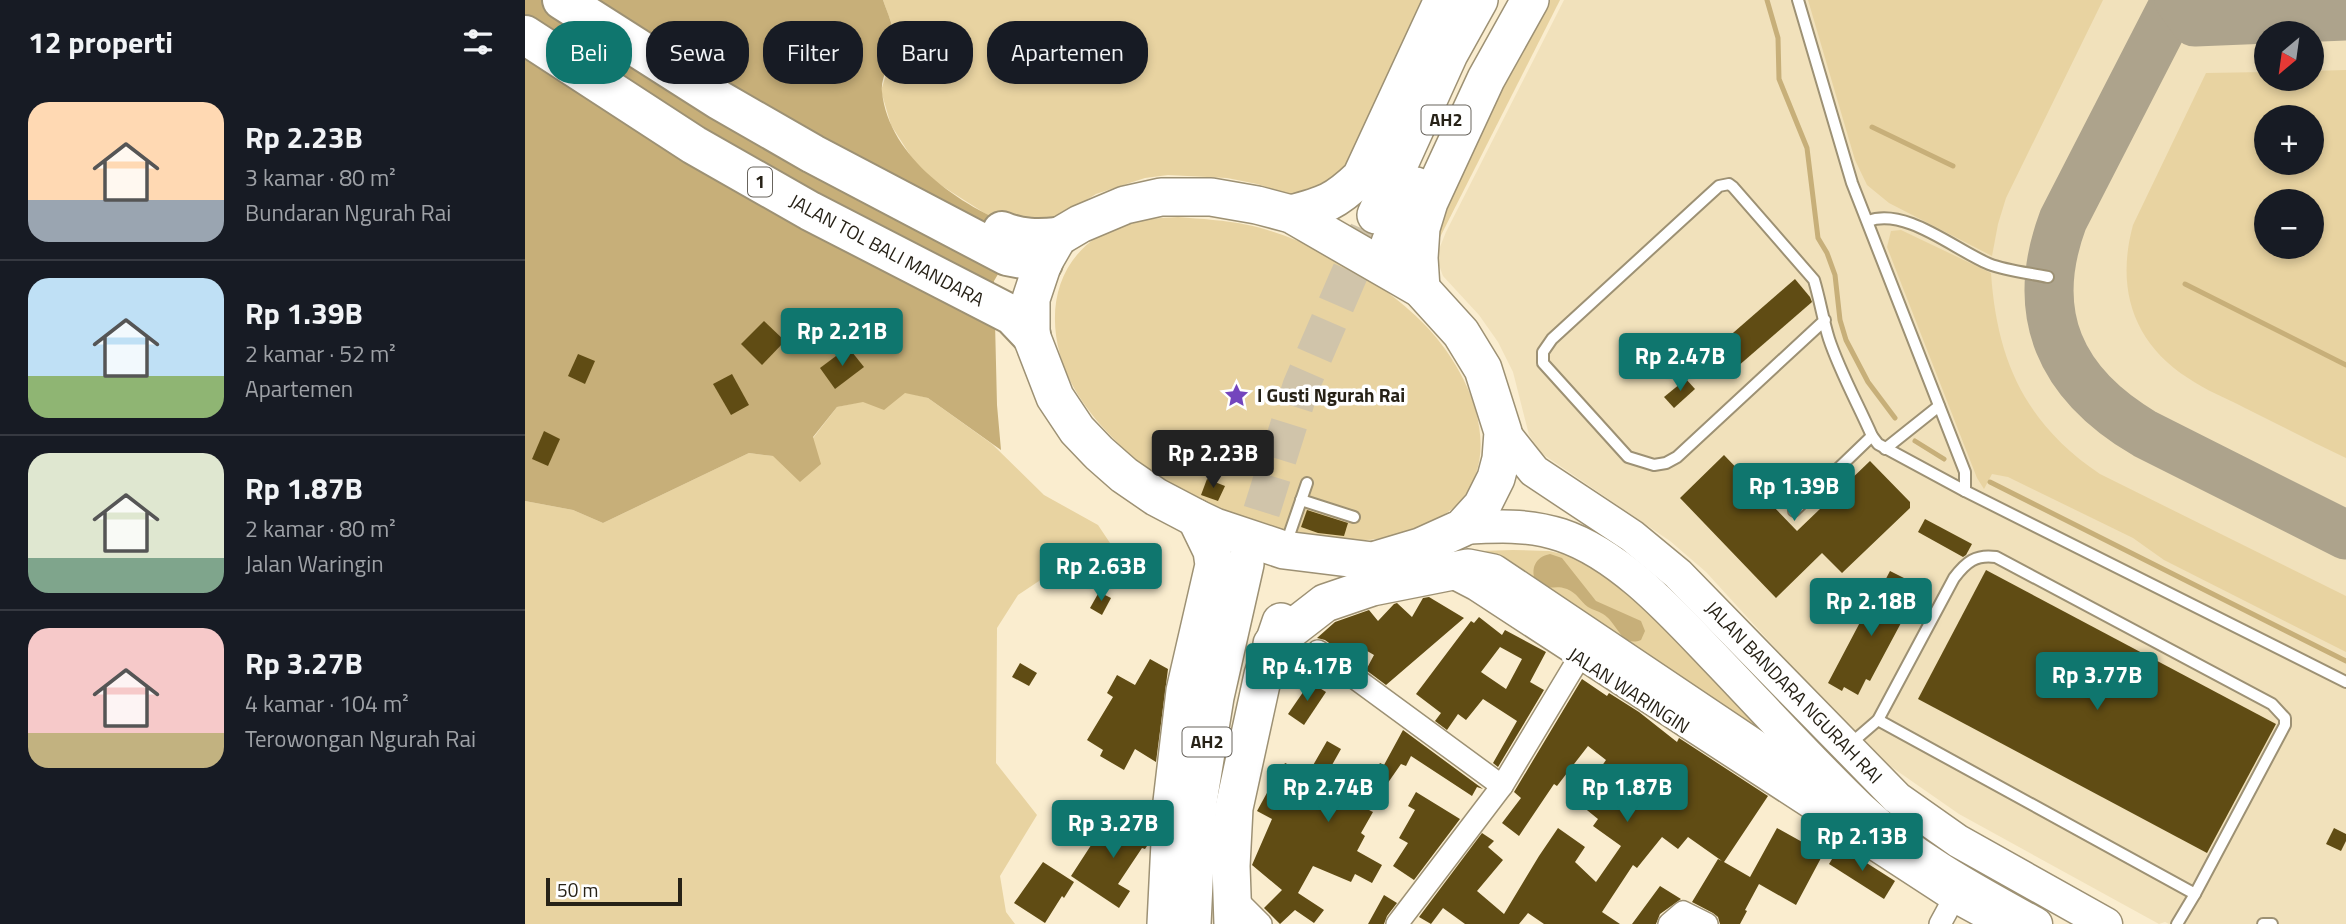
<!DOCTYPE html>
<html lang="id">
<meta charset="utf-8">
<style>
:root{--surface:#171b24;--page:#242831;--text:#f1f3f6;--muted:#9ea1a6;--line:#363941;--accent:#0f766e}
body{margin:0;font-family:"Titillium Web",sans-serif;background:var(--page);color:var(--text);height:100vh;display:flex;flex-direction:column;font-size:26px;white-space:nowrap}
*{box-sizing:border-box;margin:0}
p{font-size:23px;color:var(--muted)}
.icon{flex:none;width:38px;height:38px;fill:none;stroke:currentColor;stroke-width:2;stroke-linecap:round;stroke-linejoin:round}
.map{position:relative;flex:1;overflow:hidden}
.sheet{display:flex;flex-direction:column;background:var(--surface);width:525px}
.sheet>*{flex:none}
.top-card{position:absolute;left:21px;top:21px;width:665px;height:63px;display:flex;gap:14px}
.needle{width:46px;rotate:209deg}
.fabs{position:absolute;left:1729px;top:21px;display:grid;gap:14px}
.fabs a{display:grid;place-items:center;width:70px;height:70px;border-radius:50%;background:var(--surface);box-shadow:0 4px 10px #0003;font-size:35px}
.scale{position:absolute;left:21px;bottom:18px;width:136px;box-sizing:border-box;padding-left:7px;border:4px solid #272217;border-top:0;font-size:19px;line-height:24px;white-space:nowrap;color:#272217;-webkit-text-stroke:5px #fff;paint-order:stroke}
.price{position:absolute;translate:-50% -60px;padding:0 16px;border-radius:7px;background:var(--accent);color:#fff;font-size:23px;line-height:46px;filter:drop-shadow(0 2px 4px #0008)}
.price::after{content:'';position:absolute;left:50%;top:42px;width:21px;height:16px;margin-left:-10px;background:inherit;clip-path:polygon(0 0,100% 0,50% 100%)}
.price.on{background:#222;color:#fff}
ul{padding:0;list-style:none}
li{display:flex;align-items:center;gap:21px;height:175px;padding:0 28px}
li+li{border-top:2px solid var(--line)}
li span{display:grid;place-items:center;flex:none;width:196px;height:140px;border-radius:21px;color:#555}
li>.icon{margin-inline-start:auto}
span .icon{width:84px;height:84px;fill:#fffc;stroke-width:1}
li b{font-size:30px}
h2{display:flex;justify-content:space-between;align-items:center;height:84px;padding:0 28px;font-size:30px}
.chip{padding:0 24px;border-radius:28px;background:var(--surface);box-shadow:0 4px 10px #0003;font-size:24px;line-height:63px}
.chip.on{background:var(--accent);color:#fff}
main{display:flex;flex:1;min-height:0}
.map>svg:first-child{display:block}
</style>
<main>
<section class="sheet">
<h2>12 properti<svg class="icon" aria-label="filters" viewBox="0 0 24 24"><path d="M4 7h16M4 17h16"/><circle cx="9" cy="7" r="2"/><circle cx="15" cy="17" r="2"/></svg></h2>
<ul>
<li><span style="background:linear-gradient(#ffd9b3 70%,#9aa5b1 0)"><svg class="icon" aria-label="home" viewBox="0 0 24 24"><path d="M3 11l9-7 9 7M6 9v11h12V9"/></svg></span><div><b>Rp 2.23B</b><p>3 kamar · 80 m²</p><p>Bundaran Ngurah Rai</p></div></li>
<li><span style="background:linear-gradient(#bfe0f5 70%,#8fb573 0)"><svg class="icon" aria-label="home" viewBox="0 0 24 24"><path d="M3 11l9-7 9 7M6 9v11h12V9"/></svg></span><div><b>Rp 1.39B</b><p>2 kamar · 52 m²</p><p>Apartemen</p></div></li>
<li><span style="background:linear-gradient(#dfe7d0 75%,#7fa58c 0)"><svg class="icon" aria-label="home" viewBox="0 0 24 24"><path d="M3 11l9-7 9 7M6 9v11h12V9"/></svg></span><div><b>Rp 1.87B</b><p>2 kamar · 80 m²</p><p>Jalan Waringin</p></div></li>
<li><span style="background:linear-gradient(#f6c9c9 75%,#c2b280 0)"><svg class="icon" aria-label="home" viewBox="0 0 24 24"><path d="M3 11l9-7 9 7M6 9v11h12V9"/></svg></span><div><b>Rp 3.27B</b><p>4 kamar · 104 m²</p><p>Terowongan Ngurah Rai</p></div></li>
</ul>
</section>
<div class="map">
<svg width="1821" height="924" viewBox="0 0 1821 924">
<rect width="100%" height="100%" fill="#faedcf"/>
<path fill="#f1e1bb" fill-rule="evenodd" d="M1039,0H1821V924H1644L1640,922L1634,924L1434,814L1365,766L1295,697L1181,572L1145,541L1016,453L1004,435L988,372L973,342L954,315L918,276L911,257L921,232ZM1741,33H1787V79H1741ZM1741,117H1787V163H1741ZM1741,201H1787V247H1741Z"/>
<g fill="#e8d3a1" fill-rule="evenodd">
<path d="M358,0H907L829,156L793,192L766,195L732,184L702,178L643,175L620,178L571,194L526,222L472,221L406,179L392,166L366,125L356,91L369,48L370,33Z"/>
<path d="M1019,0H1035L907,253L913,212Z"/>
<path d="M1283,0H1578L1481,198L1473,224L1467,256L1364,203L1342,185L1330,160Z"/>
<path d="M1821,70V458C1787,442 1754,425 1720,408C1701,398 1680,390 1663,378C1607,342 1591,287 1608,225L1681,73L1741,72V79H1787V71ZM1741,117H1787V163H1741ZM1741,201H1787V247H1741Z"/>
<path d="M653,217C676,219 700,220 723,225C784,238 858,281 901,326C942,369 980,447 936,501C927,511 914,518 902,524C868,540 836,543 799,539C755,534 716,518 676,500C660,493 642,486 629,475C600,451 568,422 549,388C514,325 525,248 600,224C617,219 635,218 653,217Z"/>
<path d="M1376,230L1466,273C1472,362 1501,424 1575,474L1821,596V652L1639,560L1608,538L1483,477L1467,474L1459,489L1452,478L1362,247L1366,231Z"/>
<path d="M380,392L403,398L467,444L519,495L573,525L585,543L529,571L493,595L472,628L471,763L512,815L475,876L481,912L490,924H0V501L48,510L78,523L224,453L248,456L288,438L312,407Z"/>
<path d="M988,550L1024,551L1046,556L1072,570L1109,597L1292,783L953,551Z"/>
</g>
<g fill="#c7af79">
<path d="M0,0H358C363,15 371,30 369,46C367,61 355,77 357,92C364,160 441,210 499,230L469,281L472,405L476,450L403,398L380,393L359,410L338,402L312,407L288,437L296,464L275,482L248,456L224,453L78,523L48,510L0,501Z"/>
<path d="M1025,554L1037,558L1071,601L1116,621L1120,631L1116,640C1096,648 1092,622 1078,614C1073,611 1068,610 1063,607C1055,601 1052,593 1042,589C1028,584 1026,592 1011,583C1005,569 1010,557 1025,554Z"/>
</g>
<g fill="none" stroke-linecap="round" stroke-linejoin="round">
<g stroke="#c7af79" stroke-width="5">
<path d="M1242,0L1253,38L1254,79L1282,148L1293,238L1302,253L1310,275L1315,320L1321,340L1343,382L1370,418"/>
<path d="M1347,127L1428,166"/>
<path d="M1660,284L1821,365"/>
<path d="M1390,441L1419,459"/>
<path d="M1465,482L1821,661"/>
</g>
<g stroke="#ada38c" stroke-width="49">
<path d="M1651,0L1538,220C1503,314 1535,384 1620,434L1821,535"/>
<path d="M1654,0L1670,22L1821,16"/>
</g>
</g>
<g fill="#604c14" fill-rule="evenodd">
<path d="M1270,279L1285,297L1287,302L1212,367L1193,346Z"/>
<path d="M239,321L260,341L237,365L216,344Z"/>
<path d="M323,347L339,367L310,389L295,368Z"/>
<path d="M53,354L70,361L60,384L43,376Z"/>
<path d="M207,374L224,405L206,415L188,384Z"/>
<path d="M1161,379L1170,389L1149,408L1139,397Z"/>
<path d="M19,431L35,439L23,466L7,459Z"/>
<path d="M1199,455L1272,531L1345,461L1385,502V508L1317,573L1297,553L1251,598L1155,498Z"/>
<path d="M682,479L700,486L693,501L676,495Z"/>
<path d="M782,510L823,523L819,536L793,533L776,527Z"/>
<path d="M1400,519L1447,544L1441,555L1438,557L1393,532Z"/>
<path d="M1461,570L1751,724L1682,853L1393,699Z"/>
<path d="M1365,571L1379,578L1368,599L1384,608L1345,681L1341,679L1333,695L1319,687L1317,691L1303,683L1351,592L1353,594Z"/>
<path d="M574,592L586,598L577,615L565,608Z"/>
<path d="M904,597L939,618L861,685L841,670L849,655L832,645L825,656L812,645L811,648L800,640L792,638L810,622L844,610L853,621L869,604L872,603L887,617L898,598Z"/>
<path d="M954,617L977,635L980,630L1021,652L1005,682L1019,690L973,767L968,763L992,721L958,699L941,720L933,714L922,730L910,721L916,713L891,694L946,621L949,623ZM975,647L997,659L981,689L956,672Z"/>
<path d="M625,659L643,669L631,762L610,749L599,770L575,756L578,750L562,740L588,697L582,693L592,675L610,685Z"/>
<path d="M495,663L512,673L504,686L487,677Z"/>
<path d="M1057,679L1082,696L1084,693L1114,712L1152,742L1154,738L1243,796L1199,862L1225,877L1252,828L1279,843L1277,847L1296,858L1271,905L1234,884L1220,910L1222,911L1215,924H1195L1193,917L1188,913L1167,902L1193,859L1197,861L1163,837L1153,849L1137,837L1112,868L1108,865L1077,912L1095,924H1019L1003,913L994,924H940L918,908L906,924L894,917L957,833L969,841L963,847L978,860L952,891L979,914L1014,856L1033,828L1060,847L1050,862L1071,882L1096,846L1068,826L1073,819L1052,802L1081,760L1063,746L1032,786L1029,784L994,836L977,823L996,798L989,792Z"/>
<path d="M785,682L801,692L779,725L763,714Z"/>
<path d="M878,730L958,789L952,787L947,796L886,756L881,766L876,764L844,810L848,812L836,833L840,836L832,851L857,865L847,883L830,874L826,882L788,866L773,893L799,910L789,923L770,910L755,924L739,908L757,890L727,865L747,819L732,811L743,791L746,792L760,763L783,774L802,741L816,749L798,781L829,800L855,763L859,765Z"/>
<path d="M891,792L935,819L889,880L868,866L883,843L874,838L890,810L883,806Z"/>
<path d="M608,811L625,822L624,843L620,849L617,848L593,884L605,891L594,908L546,876L572,836L585,844Z"/>
<path d="M1809,828L1821,834V841L1816,851L1801,844Z"/>
<path d="M1315,846L1370,881L1359,899L1304,864Z"/>
<path d="M518,862L549,882L539,898L537,896L520,923L489,903Z"/>
<path d="M1135,886L1156,899L1135,914L1131,924H1107Z"/>
<path d="M859,895L872,903L862,916L859,924H843Z"/>
</g>
<g fill="none" stroke-linecap="round" stroke-linejoin="round">
<path stroke="#d0c4aa" stroke-width="37" stroke-dasharray="37 18" stroke-linecap="butt" d="M720,564L776,386L843,231"/>
<defs>
<g id="service">
<path d="M1273,0L1327,183L1440,472V491L1821,682"/>
<path d="M1343,221C1381,207 1430,250 1464,264C1482,271 1504,273 1523,277"/>
<path d="M1300,320L1152,457L1141,463L1129,465L1103,457L1018,363V352L1027,339L1183,196L1194,186L1204,184L1208,187L1289,280C1295,300 1298,320 1304,339C1315,372 1333,404 1347,436L1353,444L1440,491"/>
<path d="M1360,449L1414,406"/>
<path d="M776,500L829,517"/>
<path d="M1269,511L1347,436"/>
<path d="M761,544L782,483"/>
<path d="M1353,720L1670,894L1652,924"/>
<path d="M1324,745L1353,720L1429,578C1441,562 1451,554 1471,557L1747,704L1760,718V725L1670,894"/>
<path d="M1738,924H1747"/>
</g>
<g id="minor">
<path d="M922,575L949,589L1428,901L1470,924"/>
<path d="M793,651L977,786"/>
<path d="M707,895L736,924"/>
<path d="M872,924L977,786L1054,658"/>
<path d="M1144,924L1158,912L1182,924"/>
<path d="M1415,924L1434,889"/>
</g>
<g id="secondary">
<path d="M978,432L1009,471L1107,536L1153,574L1372,798L1433,841L1581,924"/>
<path d="M937,528C971,526 1002,524 1036,535C1096,555 1148,614 1191,659C1239,709 1285,760 1335,808C1386,856 1449,890 1511,924"/>
</g>
<g id="trunk">
<path d="M636,197H686L732,205L766,214L896,289L936,333L958,369L978,432L976,459L971,478L957,506L937,528L895,547L848,561L759,550L690,527L671,518L631,497L599,475L574,453L552,430L530,397L506,335V299L518,263L533,237L555,224L600,205Z"/>
<path d="M766,214C800,205 810,202 836,177L918,0"/>
<path d="M851,215L924,54L954,0"/>
<path d="M865,243L891,186"/>
<path d="M896,289L894,258L896,228L904,202L961,79L1005,0"/>
<path d="M747,644L800,603L847,587L943,568L968,573L1309,802L1367,836"/>
<path d="M641,924L647,802L660,691L689,565L687,551L671,518"/>
<path d="M667,924L673,802L690,697L720,564"/>
<path d="M708,924L706,866L709,808L738,675L756,622"/>
</g>
<g id="motorway">
<path d="M37,0L194,100L288,154L482,256L518,263"/>
<path d="M0,35L169,145L285,211L487,315L506,335"/>
<path d="M477,231C496,239 513,239 533,237"/>
</g>
</defs>
<use href="#service" stroke="#9d9174" stroke-width="14"/>
<use href="#minor" stroke="#9d9174" stroke-width="24"/>
<use href="#secondary" stroke="#9d9174" stroke-width="35"/>
<use href="#trunk" stroke="#9d9174" stroke-width="40"/>
<use href="#motorway" stroke="#9d9174" stroke-width="42"/>
<use href="#service" stroke="#fff" stroke-width="10"/>
<use href="#minor" stroke="#fff" stroke-width="21"/>
<use href="#secondary" stroke="#fff" stroke-width="32"/>
<use href="#trunk" stroke="#fff" stroke-width="37"/>
<use href="#motorway" stroke="#fff" stroke-width="38"/>
</g>
<defs>
<symbol id="sight-bare" viewBox="-9 -9 18 18"><path d="M0-6L1.8-2.2L6-1.7L2.9 1.2L3.7 5.4L0 3.3L-3.7 5.4L-2.9 1.2L-6-1.7L-1.8-2.2Z" fill="#7445bd" stroke="#fff" stroke-width="2.5" paint-order="stroke"/></symbol>
</defs>
<g fill-rule="evenodd">
<use href="#sight-bare" x="694" y="378" width="35" height="35"/>
</g>
<g text-anchor="middle" stroke-width="7" stroke-linejoin="round" paint-order="stroke">
<g fill="#fff" stroke="#68645d" stroke-width="2">
<rect x="896.5" y="105.5" width="49" height="29" rx="5"/>
<rect x="223" y="167.5" width="24" height="29" rx="5"/>
<rect x="657.5" y="727.5" width="49" height="29" rx="5"/>
</g>
<g font-size="18" font-weight="bold" fill="#272217">
<text x="921" y="126">AH2</text>
<text x="235" y="188">1</text>
<text x="682" y="748">AH2</text>
</g>
<g font-size="19" fill="#272217" stroke="#fff">
<text transform="translate(362 250) rotate(28)" y="7">JALAN TOL BALI MANDARA</text>
<text transform="translate(1104 690) rotate(33)" y="7">JALAN WARINGIN</text>
<text transform="translate(1269 692) rotate(46)" y="7">JALAN BANDARA NGURAH RAI</text>
</g>
<g font-size="19" font-weight="bold" fill="#272217" stroke="#fff" text-anchor="start">
<text x="732" y="402">I Gusti Ngurah Rai</text>
</g>
</g>
</svg>
<div class="fabs">
<a><svg class="needle" viewBox="-14 -14 28 28"><path d="M0-13l5 13h-10z" fill="#e53935"/><path d="M0 13l5-13h-10z" fill="#9ea1a6"/></svg></a>
<a>+</a>
<a>−</a>
</div>
<div class="scale">50 m</div>
<b class="price" style="left:317px;top:368px">Rp 2.21B</b>
<b class="price" style="left:1155px;top:393px">Rp 2.47B</b>
<b class="price on" style="left:688px;top:490px">Rp 2.23B</b>
<b class="price" style="left:1269px;top:523px">Rp 1.39B</b>
<b class="price" style="left:576px;top:603px">Rp 2.63B</b>
<b class="price" style="left:1346px;top:638px">Rp 2.18B</b>
<b class="price" style="left:782px;top:703px">Rp 4.17B</b>
<b class="price" style="left:1572px;top:712px">Rp 3.77B</b>
<b class="price" style="left:803px;top:824px">Rp 2.74B</b>
<b class="price" style="left:1102px;top:824px">Rp 1.87B</b>
<b class="price" style="left:588px;top:860px">Rp 3.27B</b>
<b class="price" style="left:1337px;top:873px">Rp 2.13B</b>
<div class="top-card">
<a class="chip on">Beli</a>
<a class="chip">Sewa</a>
<a class="chip">Filter</a>
<a class="chip">Baru</a>
<a class="chip">Apartemen</a>
</div>
</div>
</main>
